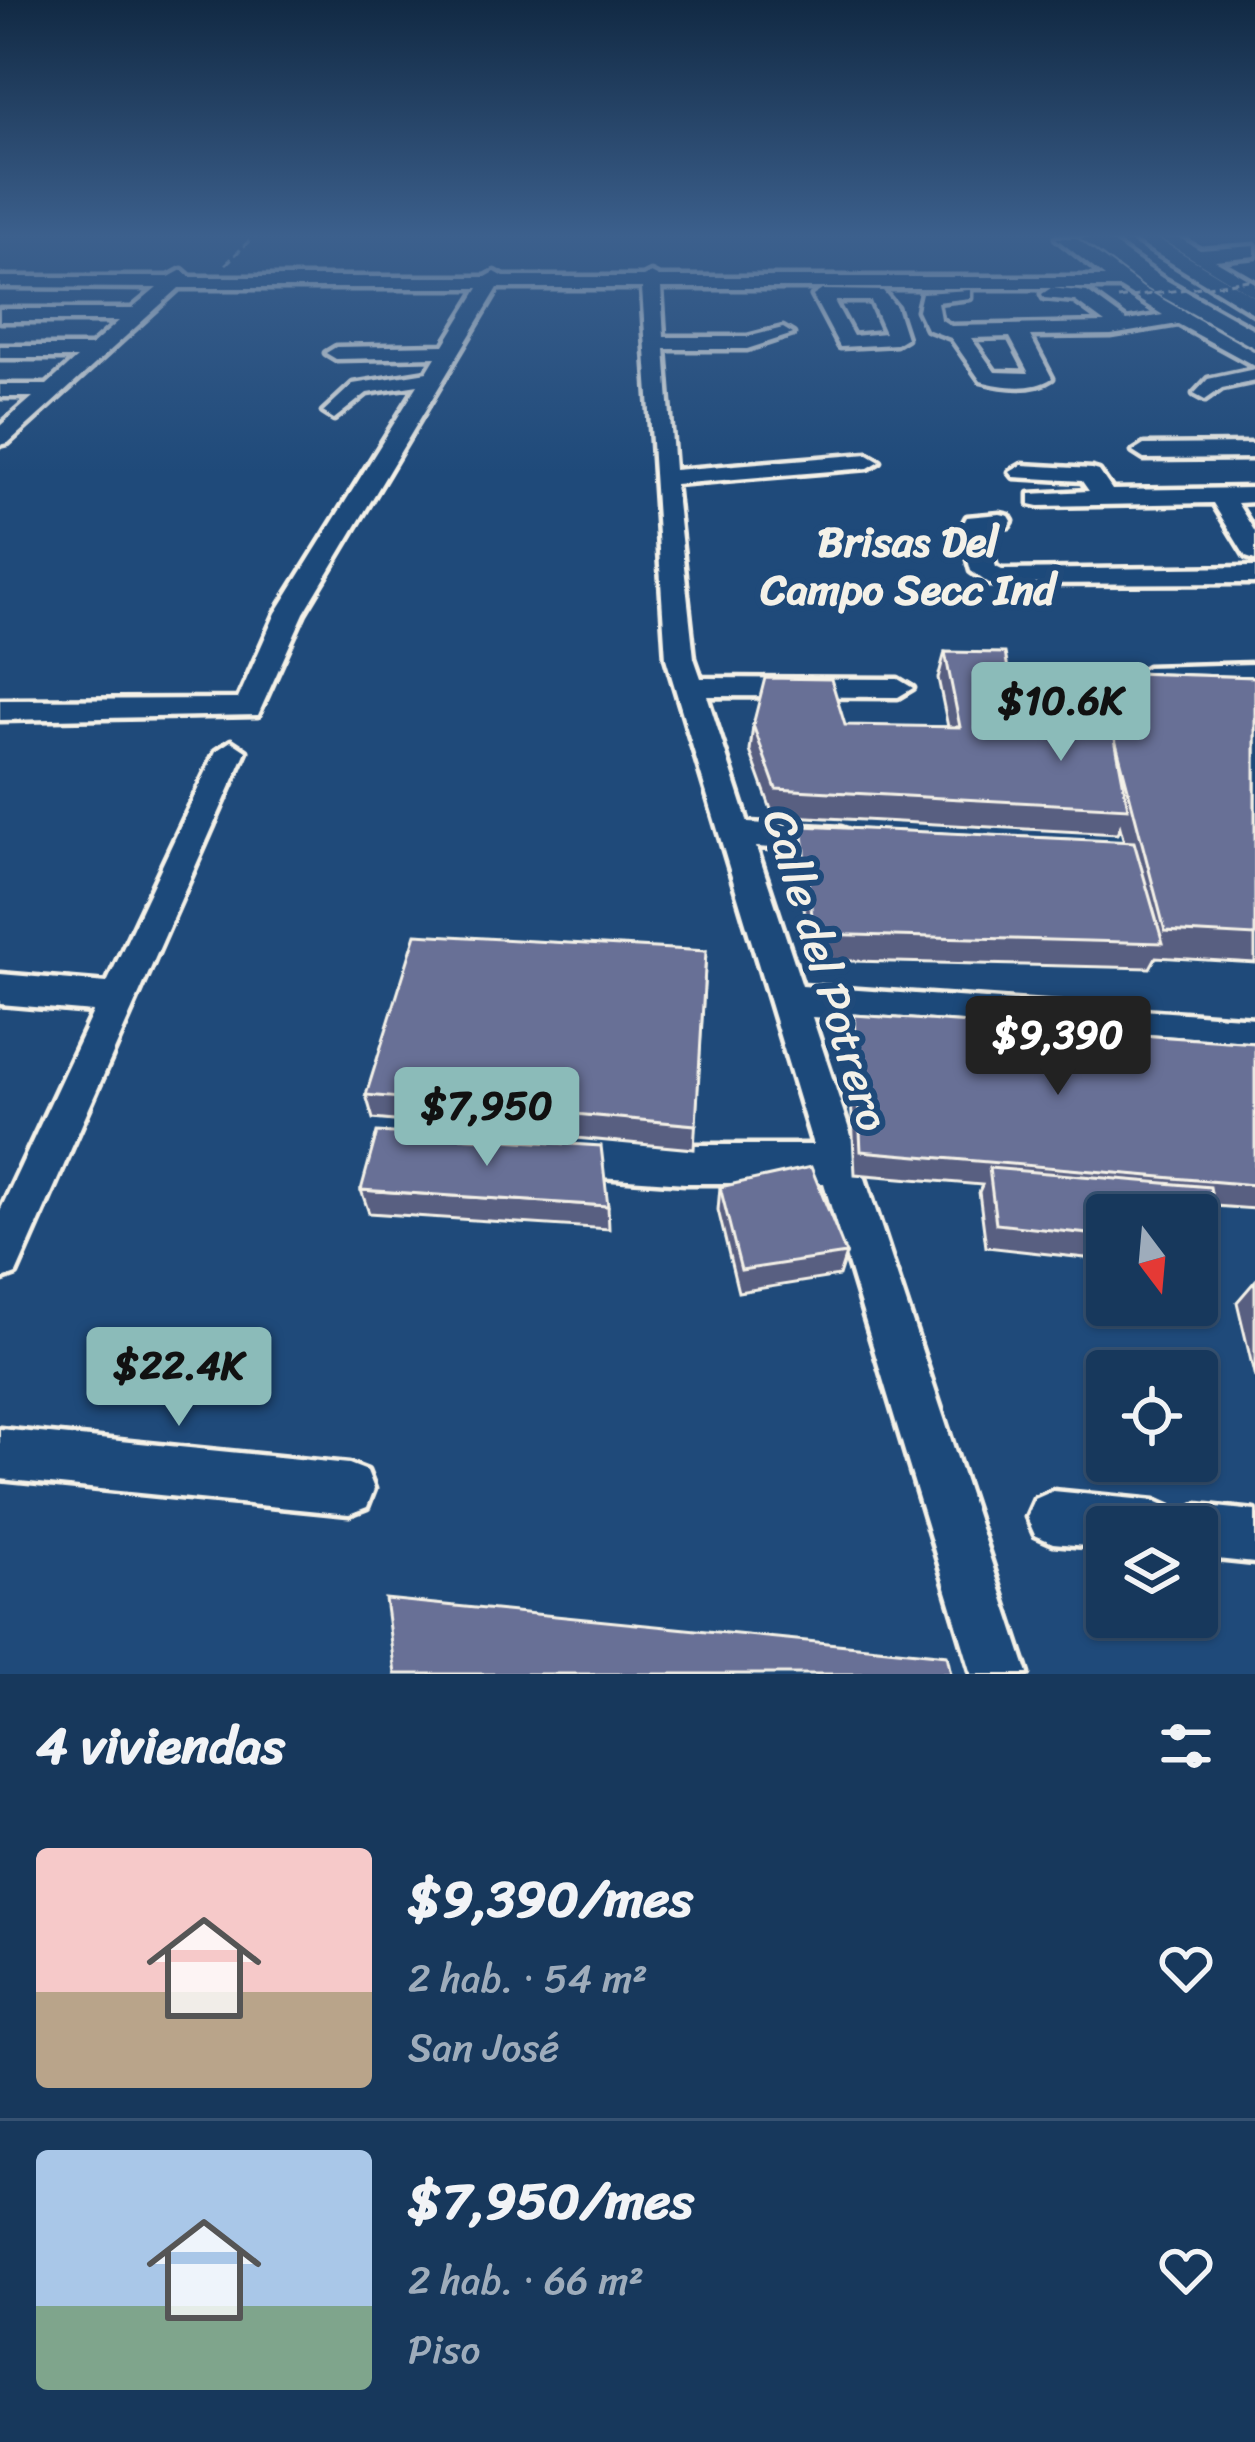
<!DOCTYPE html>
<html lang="es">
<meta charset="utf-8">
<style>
:root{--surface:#17385c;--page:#244365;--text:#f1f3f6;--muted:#9eacbb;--line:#365272;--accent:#8bbbb9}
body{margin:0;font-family:Sriracha,sans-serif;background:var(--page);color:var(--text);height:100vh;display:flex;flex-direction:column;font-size:45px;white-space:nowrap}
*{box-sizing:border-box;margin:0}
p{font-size:39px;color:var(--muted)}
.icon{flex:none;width:66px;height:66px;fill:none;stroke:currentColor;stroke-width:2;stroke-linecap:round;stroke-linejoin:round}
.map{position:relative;height:1674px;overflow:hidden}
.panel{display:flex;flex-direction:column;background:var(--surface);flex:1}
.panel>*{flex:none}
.needle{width:78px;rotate:164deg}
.fabs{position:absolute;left:1086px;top:1194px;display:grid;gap:24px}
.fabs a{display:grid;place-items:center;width:132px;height:132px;border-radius:12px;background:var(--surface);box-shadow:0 3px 9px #0004,0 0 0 3px var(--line);font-size:60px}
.price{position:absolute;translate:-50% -102px;padding:0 27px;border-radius:12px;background:var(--accent);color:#111;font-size:39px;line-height:78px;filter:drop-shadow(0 3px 6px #0008)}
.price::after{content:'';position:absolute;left:50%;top:72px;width:36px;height:27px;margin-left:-18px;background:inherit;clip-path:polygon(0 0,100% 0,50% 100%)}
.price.selected{background:#222;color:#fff}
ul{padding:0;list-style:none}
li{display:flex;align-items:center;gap:36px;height:300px;padding:0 36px}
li+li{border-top:3px solid var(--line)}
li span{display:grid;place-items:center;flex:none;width:336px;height:240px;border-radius:12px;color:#555}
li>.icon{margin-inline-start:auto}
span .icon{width:144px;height:144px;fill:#fffc;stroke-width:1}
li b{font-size:51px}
h2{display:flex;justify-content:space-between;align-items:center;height:144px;padding:0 36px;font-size:51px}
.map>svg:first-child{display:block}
</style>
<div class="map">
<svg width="1255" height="1674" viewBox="0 0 1255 1674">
<rect width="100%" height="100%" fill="#1f4a7a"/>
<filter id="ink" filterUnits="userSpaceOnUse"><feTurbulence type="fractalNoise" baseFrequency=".00833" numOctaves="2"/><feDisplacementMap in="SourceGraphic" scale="24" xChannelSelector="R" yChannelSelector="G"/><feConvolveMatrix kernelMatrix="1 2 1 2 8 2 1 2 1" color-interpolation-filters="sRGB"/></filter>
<g filter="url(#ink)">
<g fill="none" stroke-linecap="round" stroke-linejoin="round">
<defs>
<g id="minor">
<path d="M1056,238H1076L1143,288L1255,352V366L1178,324L1111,335L1030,336L1052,378C1033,391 1003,387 981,381L951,338L927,329L918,310L922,293L970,290V298L937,302L940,319L951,326L1105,323L1075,301L1044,298L1042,294L1051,288H661L664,337H747L783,328L793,334L747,349H665L674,470L868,454L880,461L868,468L675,484L694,658L701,678L898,679L913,688L898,697L707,696L748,823L841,828L853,832L858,840L853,848L841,852L756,847L802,986L1255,1018V1050L812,1017L1028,1674H972L824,1183H685L557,1174L542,1168L536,1155L542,1142L557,1136L685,1145H813L666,658L642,288H498L304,613L258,715L0,720V700L238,699L276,613L418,385L367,393L334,419L323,412L353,384L427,372L436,357L336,359L326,353L336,347L444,345L479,288H179L8,443L0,445V426L33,397H0V385H47L77,358H0V346H91L119,321H0V309H132L157,288L0,287V277H169L182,270L190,277H486L495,272L504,277H643L651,273L659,277H1105ZM1051,288H1120L1163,315L1127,321L1087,292ZM1010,337L1029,373L995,372L971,338Z"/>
<path d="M1159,238H1179L1200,250L1255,246V256L1215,260L1255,283V297Z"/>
<path d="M822,290L883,291L896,307L906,338L896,344L840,347L813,296ZM834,301H871L885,333L853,336Z"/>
<path d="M1255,369V381L1222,388L1205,400L1194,394L1208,379Z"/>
<path d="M1255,444V458L1144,459L1133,452L1144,445Z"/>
<path d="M1022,465L1092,469L1099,471L1112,490L1255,488V502L1237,503L1255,532V560L1246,557L1213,503L1039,506L1030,504V494L1089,491L1082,481L1014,477L1010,472Z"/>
<path d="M1000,514L1009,516L1012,521L1009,526L984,530L996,567L1002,570L1255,567V583L989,584L971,571L960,530L967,517Z"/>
<path d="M1255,664V682L1147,685L1133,676L1147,667Z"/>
<path d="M231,741L246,751L16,1274L0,1280V1211L93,1012L0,1004V974L107,983L216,751Z"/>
<path d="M0,1429L349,1464L367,1471L374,1489L367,1507L349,1514L0,1479Z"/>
<path d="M1053,1491L1155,1501L1173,1509L1177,1518L1197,1505L1255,1511V1563L1197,1557V1527H1107V1548L1053,1543L1035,1535L1027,1517L1035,1499Z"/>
</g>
<g id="major">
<path d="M1080,238H1105L1162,278L1255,330V348L1146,288Z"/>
<path d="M1131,238H1157L1255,297V314Z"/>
</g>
</defs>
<use href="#minor" stroke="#f4f1e8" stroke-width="9"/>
<use href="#major" stroke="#f4f1e8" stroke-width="9"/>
<path stroke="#f4f1e8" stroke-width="3" stroke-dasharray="8 4.5" stroke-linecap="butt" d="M226,264L252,238"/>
<use href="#minor" fill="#1f4a7a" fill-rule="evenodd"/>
<use href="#major" fill="#1f4a7a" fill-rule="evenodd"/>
<path stroke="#f4f1e8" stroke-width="3" stroke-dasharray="8 4.5" stroke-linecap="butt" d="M1118,299L1255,279"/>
</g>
<g fill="#595f81" stroke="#f4f1e8" stroke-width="3">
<path d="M945,652L1008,669L1255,677V963L1156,957L1150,968L810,960L798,852L802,826L1124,842L1120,827L1117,834L773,815L750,751L753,725L948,727L938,678Z"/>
<path d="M706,951L694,1149L373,1119L366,1095Z"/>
<path d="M854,1015L1255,1043V1209L1213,1206L1220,1243L1203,1265L1208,1280L1197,1293V1215H1107V1293H1103L1094,1259L986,1247L979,1192L982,1185L855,1174L848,1040Z"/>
<path d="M720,1187L846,1254L839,1276L738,1292L718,1210Z"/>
<path d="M361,1190L608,1206L609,1229L369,1213Z"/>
<path d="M1255,1281V1378L1237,1302Z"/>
</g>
<g fill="#676f96" stroke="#f4f1e8" stroke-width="3">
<path d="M945,652L1005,653L1008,669L1255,677V936L1165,931L1115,739L1128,808L776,789L753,725L765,678L831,679L845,725L960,727Z"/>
<path d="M802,826L1134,842L1163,943L814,934Z"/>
<path d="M416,934L706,951L696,1125L366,1095Z"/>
<path d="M854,1015L1255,1043V1185L861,1151Z"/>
<path d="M377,1132L601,1146L608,1206L361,1190Z"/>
<path d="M811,1167L846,1254L741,1270L720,1187Z"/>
<path d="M989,1168L1210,1187L1220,1243L1197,1236V1215H1107V1236L996,1224Z"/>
<path d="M1197,1249L1208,1280L1197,1279Z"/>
<path d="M385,1599L947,1655L951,1674H395Z"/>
</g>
</g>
<linearGradient id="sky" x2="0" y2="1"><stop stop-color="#112943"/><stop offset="0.5" stop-color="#3c608d"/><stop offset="1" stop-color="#3c608d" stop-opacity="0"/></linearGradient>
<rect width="1255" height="472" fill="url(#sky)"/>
<g text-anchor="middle" stroke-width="12" stroke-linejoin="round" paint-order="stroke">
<g font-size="42" font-weight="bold" fill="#f4f1e8" stroke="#1f4a7a">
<text x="908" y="556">Brisas Del<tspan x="908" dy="48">Campo Secc Ind</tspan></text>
</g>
<g font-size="45" fill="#f4f1e8" stroke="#1f4a7a">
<text transform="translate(827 970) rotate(73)" y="16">Calle del Potrero</text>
</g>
</g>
</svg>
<div class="fabs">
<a><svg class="needle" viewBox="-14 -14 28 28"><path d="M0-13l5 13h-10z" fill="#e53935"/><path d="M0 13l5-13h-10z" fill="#9eacbb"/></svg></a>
<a><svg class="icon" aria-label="locate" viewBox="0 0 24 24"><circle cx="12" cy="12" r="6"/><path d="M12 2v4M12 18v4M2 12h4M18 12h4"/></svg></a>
<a><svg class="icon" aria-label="layers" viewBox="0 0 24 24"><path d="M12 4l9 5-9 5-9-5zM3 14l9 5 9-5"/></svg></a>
</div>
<b class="price" style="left:1061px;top:764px">$10.6K</b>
<b class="price selected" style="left:1058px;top:1098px">$9,390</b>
<b class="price" style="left:487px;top:1169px">$7,950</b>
<b class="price" style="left:179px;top:1429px">$22.4K</b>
</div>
<section class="panel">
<h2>4 viviendas<svg class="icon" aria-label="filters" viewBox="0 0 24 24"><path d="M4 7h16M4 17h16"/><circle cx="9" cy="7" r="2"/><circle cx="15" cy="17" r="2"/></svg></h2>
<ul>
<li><span style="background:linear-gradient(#f6c9c9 60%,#b9a48a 0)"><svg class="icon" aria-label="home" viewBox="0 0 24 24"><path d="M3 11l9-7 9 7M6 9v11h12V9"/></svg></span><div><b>$9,390/mes</b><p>2 hab. · 54 m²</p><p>San José</p></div><svg class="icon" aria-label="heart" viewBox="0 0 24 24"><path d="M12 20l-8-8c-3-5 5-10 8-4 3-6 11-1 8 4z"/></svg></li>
<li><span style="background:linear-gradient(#a9c7e8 65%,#7fa58c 0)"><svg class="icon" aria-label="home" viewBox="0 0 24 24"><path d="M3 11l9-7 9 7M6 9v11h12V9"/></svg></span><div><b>$7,950/mes</b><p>2 hab. · 66 m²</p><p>Piso</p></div><svg class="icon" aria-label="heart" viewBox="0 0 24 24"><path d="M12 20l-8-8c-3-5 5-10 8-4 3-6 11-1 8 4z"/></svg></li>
</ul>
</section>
